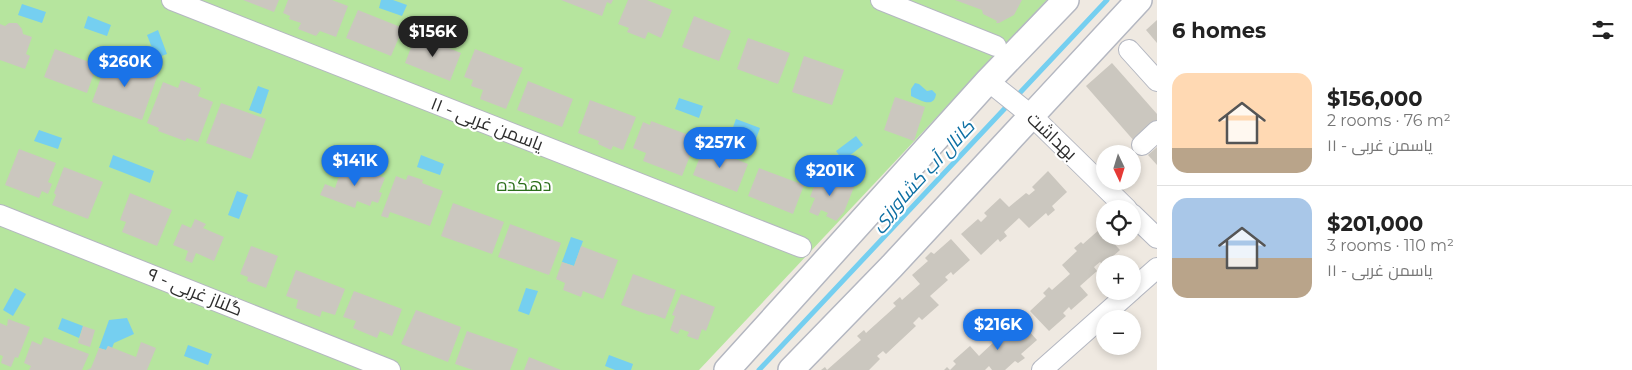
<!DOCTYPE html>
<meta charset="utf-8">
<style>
:root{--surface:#fff;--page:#f2f2f2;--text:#222;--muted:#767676;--line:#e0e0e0;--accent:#1a73e8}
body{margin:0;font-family:Montserrat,Cairo,sans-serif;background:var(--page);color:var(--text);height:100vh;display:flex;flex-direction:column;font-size:19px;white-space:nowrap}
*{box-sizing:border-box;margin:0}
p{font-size:16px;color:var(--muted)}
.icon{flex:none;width:28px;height:28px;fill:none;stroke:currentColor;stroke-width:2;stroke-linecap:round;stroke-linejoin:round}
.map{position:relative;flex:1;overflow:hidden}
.side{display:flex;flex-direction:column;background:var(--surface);width:475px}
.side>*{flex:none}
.needle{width:32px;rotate:176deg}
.tools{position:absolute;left:1096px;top:145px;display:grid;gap:10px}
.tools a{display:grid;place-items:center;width:45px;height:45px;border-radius:50%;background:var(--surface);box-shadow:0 2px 8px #0003;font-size:25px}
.price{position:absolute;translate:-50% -42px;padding:0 11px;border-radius:18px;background:var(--accent);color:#fff;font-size:16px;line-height:32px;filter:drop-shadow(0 1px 2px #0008)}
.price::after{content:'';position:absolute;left:50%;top:30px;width:15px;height:11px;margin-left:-8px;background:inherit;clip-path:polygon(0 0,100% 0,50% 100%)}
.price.active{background:#222;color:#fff}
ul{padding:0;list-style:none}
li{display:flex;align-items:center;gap:15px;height:125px;padding:0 15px}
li+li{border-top:1px solid var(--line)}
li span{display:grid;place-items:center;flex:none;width:140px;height:100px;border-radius:15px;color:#555}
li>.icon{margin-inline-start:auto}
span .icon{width:60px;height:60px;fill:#fffc;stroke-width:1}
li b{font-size:21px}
h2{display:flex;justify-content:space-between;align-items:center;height:60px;padding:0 15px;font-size:21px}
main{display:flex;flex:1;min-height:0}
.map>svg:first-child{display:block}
</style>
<main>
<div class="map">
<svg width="1157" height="370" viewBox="0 0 1157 370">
<rect width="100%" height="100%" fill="#efe9e1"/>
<path fill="#b6e59e" d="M0,0H1047L699,370H0Z"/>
<g fill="#75cff0">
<path d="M381,0H393L407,5L402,16L379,8Z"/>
<path d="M22,4L46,12L42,23L18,15Z"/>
<path d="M88,16L111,25L107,36L84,28Z"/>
<path d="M158,30L167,54L156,58L147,35Z"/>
<path d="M915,83L919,84L927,91L932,90L936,94C934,109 920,100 911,96V89Z"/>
<path d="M258,86L269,90L261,114L249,110Z"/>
<path d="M679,98L703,106L699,118L675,109Z"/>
<path d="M736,119L760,128L756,139L732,130Z"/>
<path d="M39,130L62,138L58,149L34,141Z"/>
<path d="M856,136L863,145L843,161L836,151Z"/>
<path d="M113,155L154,171L150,183L109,167Z"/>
<path d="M421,155L444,164L440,175L417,167Z"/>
<path d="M237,191L248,195L239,219L228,215Z"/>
<path d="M571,237L583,241L574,266L562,262Z"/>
<path d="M15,288L26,294L13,316L3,310Z"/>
<path d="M526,288L538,291L529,315L518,311Z"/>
<path d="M62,318L83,326L79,338L58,329Z"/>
<path d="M127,318L134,334L114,343L112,348L108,346L106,350L99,348L109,320Z"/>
<path d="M188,345L212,354L208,365L184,356Z"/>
<path d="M609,355L633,364L631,370H615L605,366Z"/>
</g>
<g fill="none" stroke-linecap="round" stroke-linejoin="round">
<g stroke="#75cff0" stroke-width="5">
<path d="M1015,98L1107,0"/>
<path d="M759,370L1009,104"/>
</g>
</g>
<g fill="#cbc7bf">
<path d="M243,0H279L274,12Z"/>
<path d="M288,0H332L348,6L336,37L320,31L316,36L298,29L301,23L289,19L290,16L283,13Z"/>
<path d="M561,0H613L611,4L607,2L602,16Z"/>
<path d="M628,0H647L672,10L661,38L648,32L645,39L627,32L629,28L618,24Z"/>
<path d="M955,0H1022L1014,15L999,23H996L997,21L983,14L982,10Z"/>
<path d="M358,10L403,28L391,56L346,38Z"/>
<path d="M694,16L731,31L719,61L682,47Z"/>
<path d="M1157,20V43L1146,30Z"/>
<path d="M9,23H17L22,29L23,34L32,37L26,54L30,56L25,69L0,60V24L5,26Z"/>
<path d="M416,35L461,53L450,81L405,63Z"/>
<path d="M748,38L790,53L778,84L737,69Z"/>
<path d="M55,49L97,65L87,93L44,77Z"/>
<path d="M475,49L523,68L506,109L480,99L483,90L471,86L473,80L464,77Z"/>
<path d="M109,56L158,74L142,120L92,102Z"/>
<path d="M804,56L844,70L832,105L792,92Z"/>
<path d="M1112,63L1157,114V123L1135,142L1086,86Z"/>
<path d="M181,80L201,88L198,96L213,102L198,142L187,138L185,141L158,131L159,128L147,123L163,82L178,88Z"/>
<path d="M528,81L573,99L562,127L517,110Z"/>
<path d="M895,97L925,107L914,141L884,130Z"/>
<path d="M590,100L636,117L623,150L613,146L611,150L598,144L599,141L578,133Z"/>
<path d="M221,103L266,119L251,159L206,143Z"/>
<path d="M651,121L697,138L682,176L643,161L646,153L633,148L643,122L650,125Z"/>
<path d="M704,146L748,164L737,192L693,175Z"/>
<path d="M1157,147V165L1148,155Z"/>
<path d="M19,149L56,163L48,182L52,184L48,194L42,191L39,198L5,185Z"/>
<path d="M344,162L385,178L379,192L382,193L378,203L372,201L370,206L357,201L355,208L320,195L325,184L335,188Z"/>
<path d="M64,167L103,182L88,219L52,205L56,195L54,193Z"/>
<path d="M759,168L804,185L793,214L748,196Z"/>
<path d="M1048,171L1067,192L1052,206L1055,210L1048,216L1046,213L1029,228L1019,218L1004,232L1007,236L1000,242L998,239L981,255L961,234L978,219L981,222L987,216L984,213L1000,198L1009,207L1026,193L1029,195L1035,190L1032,187Z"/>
<path d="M819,174L854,187L844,212L836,221L826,216L828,213L821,210L818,216L809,212L815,198L810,197Z"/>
<path d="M408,175L423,180L422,183L443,191L430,226L390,212L388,218L381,216L396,176L406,180Z"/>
<path d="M130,193L172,210L157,246L122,232L126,222L120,220Z"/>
<path d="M453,203L504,222L492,254L441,236Z"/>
<path d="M195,219L206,224L203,228L224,237L214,261L196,253L192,263L185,260L188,251L173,245L182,224L191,228Z"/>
<path d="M510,224L561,243L549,275L498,257Z"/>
<path d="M1100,229L1105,234V236H1107L1120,250L1103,265L1100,262L1094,267L1097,271L1080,286L1088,295L1071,310L1069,307L1063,313L1066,316L1049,331L1030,311L1046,296L1043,293L1049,287L1052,290L1070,274L1062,265L1077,251L1074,248L1081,242L1083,244Z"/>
<path d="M951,239L970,260L953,275L951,272L945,277L948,280L930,296L939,305L922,320L919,317L913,323L916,326L886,354L883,351L877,356L880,359L869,370H821L825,367L827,370L861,340L857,336L864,330L866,333L896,306L893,303L900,297L902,300L920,284L912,275L928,261L925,258L931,252L934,254Z"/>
<path d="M251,246L278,256L266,288L247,281L248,277L240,274Z"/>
<path d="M581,246L618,260L603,299L583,291L581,297L563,290L565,283L556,279L562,262L574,266Z"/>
<path d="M296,270L345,289L335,315L322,311L320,317L296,308L298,300L286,296Z"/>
<path d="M633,274L676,290L665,319L652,314L649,315L621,305Z"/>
<path d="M354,291L402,309L392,336L380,331L377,338L353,328L356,321L343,317Z"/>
<path d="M681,294L715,307L706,331L702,329L698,340L687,336L689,332L680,329L678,334L670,330L675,316L672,315Z"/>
<path d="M416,310L461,327L448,362L401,344Z"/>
<path d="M8,319L30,327L18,358L15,357L11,367L1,363L3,356L0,355V323L7,326Z"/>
<path d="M1018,319L1037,340L1021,354L1025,358L1018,363L1015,361L1005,370H992L989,366L985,370H944L947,367L950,370L956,364L953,361L970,346L979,356L996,340L998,343L1004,338L1001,335Z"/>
<path d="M83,326L95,330L90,347L78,343Z"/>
<path d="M467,331L518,349L510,370H473L455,364Z"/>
<path d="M44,337L89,354L82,370H29L31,366L24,363L32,341L41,345Z"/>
<path d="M141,342L156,348L147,370H87L91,368L99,348L106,350L108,346L136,357Z"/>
<path d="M529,357L561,370H524Z"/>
</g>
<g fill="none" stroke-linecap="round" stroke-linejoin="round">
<defs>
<g id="minor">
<path d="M172,0L801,247"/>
<path d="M881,0L996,46"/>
<path d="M1129,50L1157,81"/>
<path d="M988,81L1032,116L1127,209"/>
<path d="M1142,145L1157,131"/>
<path d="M1132,214L1157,238"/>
<path d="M0,215L390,370"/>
<path d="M1132,290L1157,268"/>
<path d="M1042,370L1131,291"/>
</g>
<g id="tertiary">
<path d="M727,370L988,81L1066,0"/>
<path d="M791,370L892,266L1139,0"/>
</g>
</defs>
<use href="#minor" stroke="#b4b7c1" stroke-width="22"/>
<use href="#tertiary" stroke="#b4b7c1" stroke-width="28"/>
<use href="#minor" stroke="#fff" stroke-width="20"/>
<use href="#tertiary" stroke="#fff" stroke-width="25"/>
</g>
<g text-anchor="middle" stroke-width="4.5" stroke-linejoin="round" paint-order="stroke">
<g font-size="18" fill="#2e2e2e" stroke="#fff">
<text transform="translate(487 124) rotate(21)" y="6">یاسمن غربی - ۱۱</text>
<text transform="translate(1052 136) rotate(43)" y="6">بهداشت</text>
<text transform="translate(195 292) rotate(22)" y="6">گلناز غربی - ۹</text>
</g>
<g font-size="18" fill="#2c6e1b" stroke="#fff">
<text x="524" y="191">دهکده</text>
</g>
<g font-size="19" font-style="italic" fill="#0d6fa3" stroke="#fff">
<text transform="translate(922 175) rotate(-47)" y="7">کانال آب کشاورزی</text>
</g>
</g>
</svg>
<div class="tools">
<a><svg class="needle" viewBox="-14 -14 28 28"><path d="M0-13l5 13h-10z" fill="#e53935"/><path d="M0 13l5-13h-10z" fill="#767676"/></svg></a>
<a><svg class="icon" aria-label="locate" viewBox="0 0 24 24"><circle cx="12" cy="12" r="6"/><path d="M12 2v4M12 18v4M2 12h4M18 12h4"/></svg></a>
<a>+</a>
<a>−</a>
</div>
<b class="price active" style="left:433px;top:58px">$156K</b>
<b class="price" style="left:125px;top:88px">$260K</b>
<b class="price" style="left:720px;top:169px">$257K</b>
<b class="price" style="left:355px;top:187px">$141K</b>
<b class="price" style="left:830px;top:197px">$201K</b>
<b class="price" style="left:998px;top:351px">$216K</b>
</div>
<section class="side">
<h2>6 homes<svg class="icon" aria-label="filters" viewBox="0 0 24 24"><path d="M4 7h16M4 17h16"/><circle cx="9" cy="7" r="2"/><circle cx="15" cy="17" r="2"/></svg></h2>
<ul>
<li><span style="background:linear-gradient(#ffd9b3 75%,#b9a48a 0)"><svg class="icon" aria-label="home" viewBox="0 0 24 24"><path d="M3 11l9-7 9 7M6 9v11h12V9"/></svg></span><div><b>$156,000</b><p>2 rooms · 76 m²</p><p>یاسمن غربی - ۱۱</p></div></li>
<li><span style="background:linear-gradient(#a9c7e8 60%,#b9a48a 0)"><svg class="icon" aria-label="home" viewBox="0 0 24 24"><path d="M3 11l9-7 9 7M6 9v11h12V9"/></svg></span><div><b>$201,000</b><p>3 rooms · 110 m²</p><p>یاسمن غربی - ۱۱</p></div></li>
</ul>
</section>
</main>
